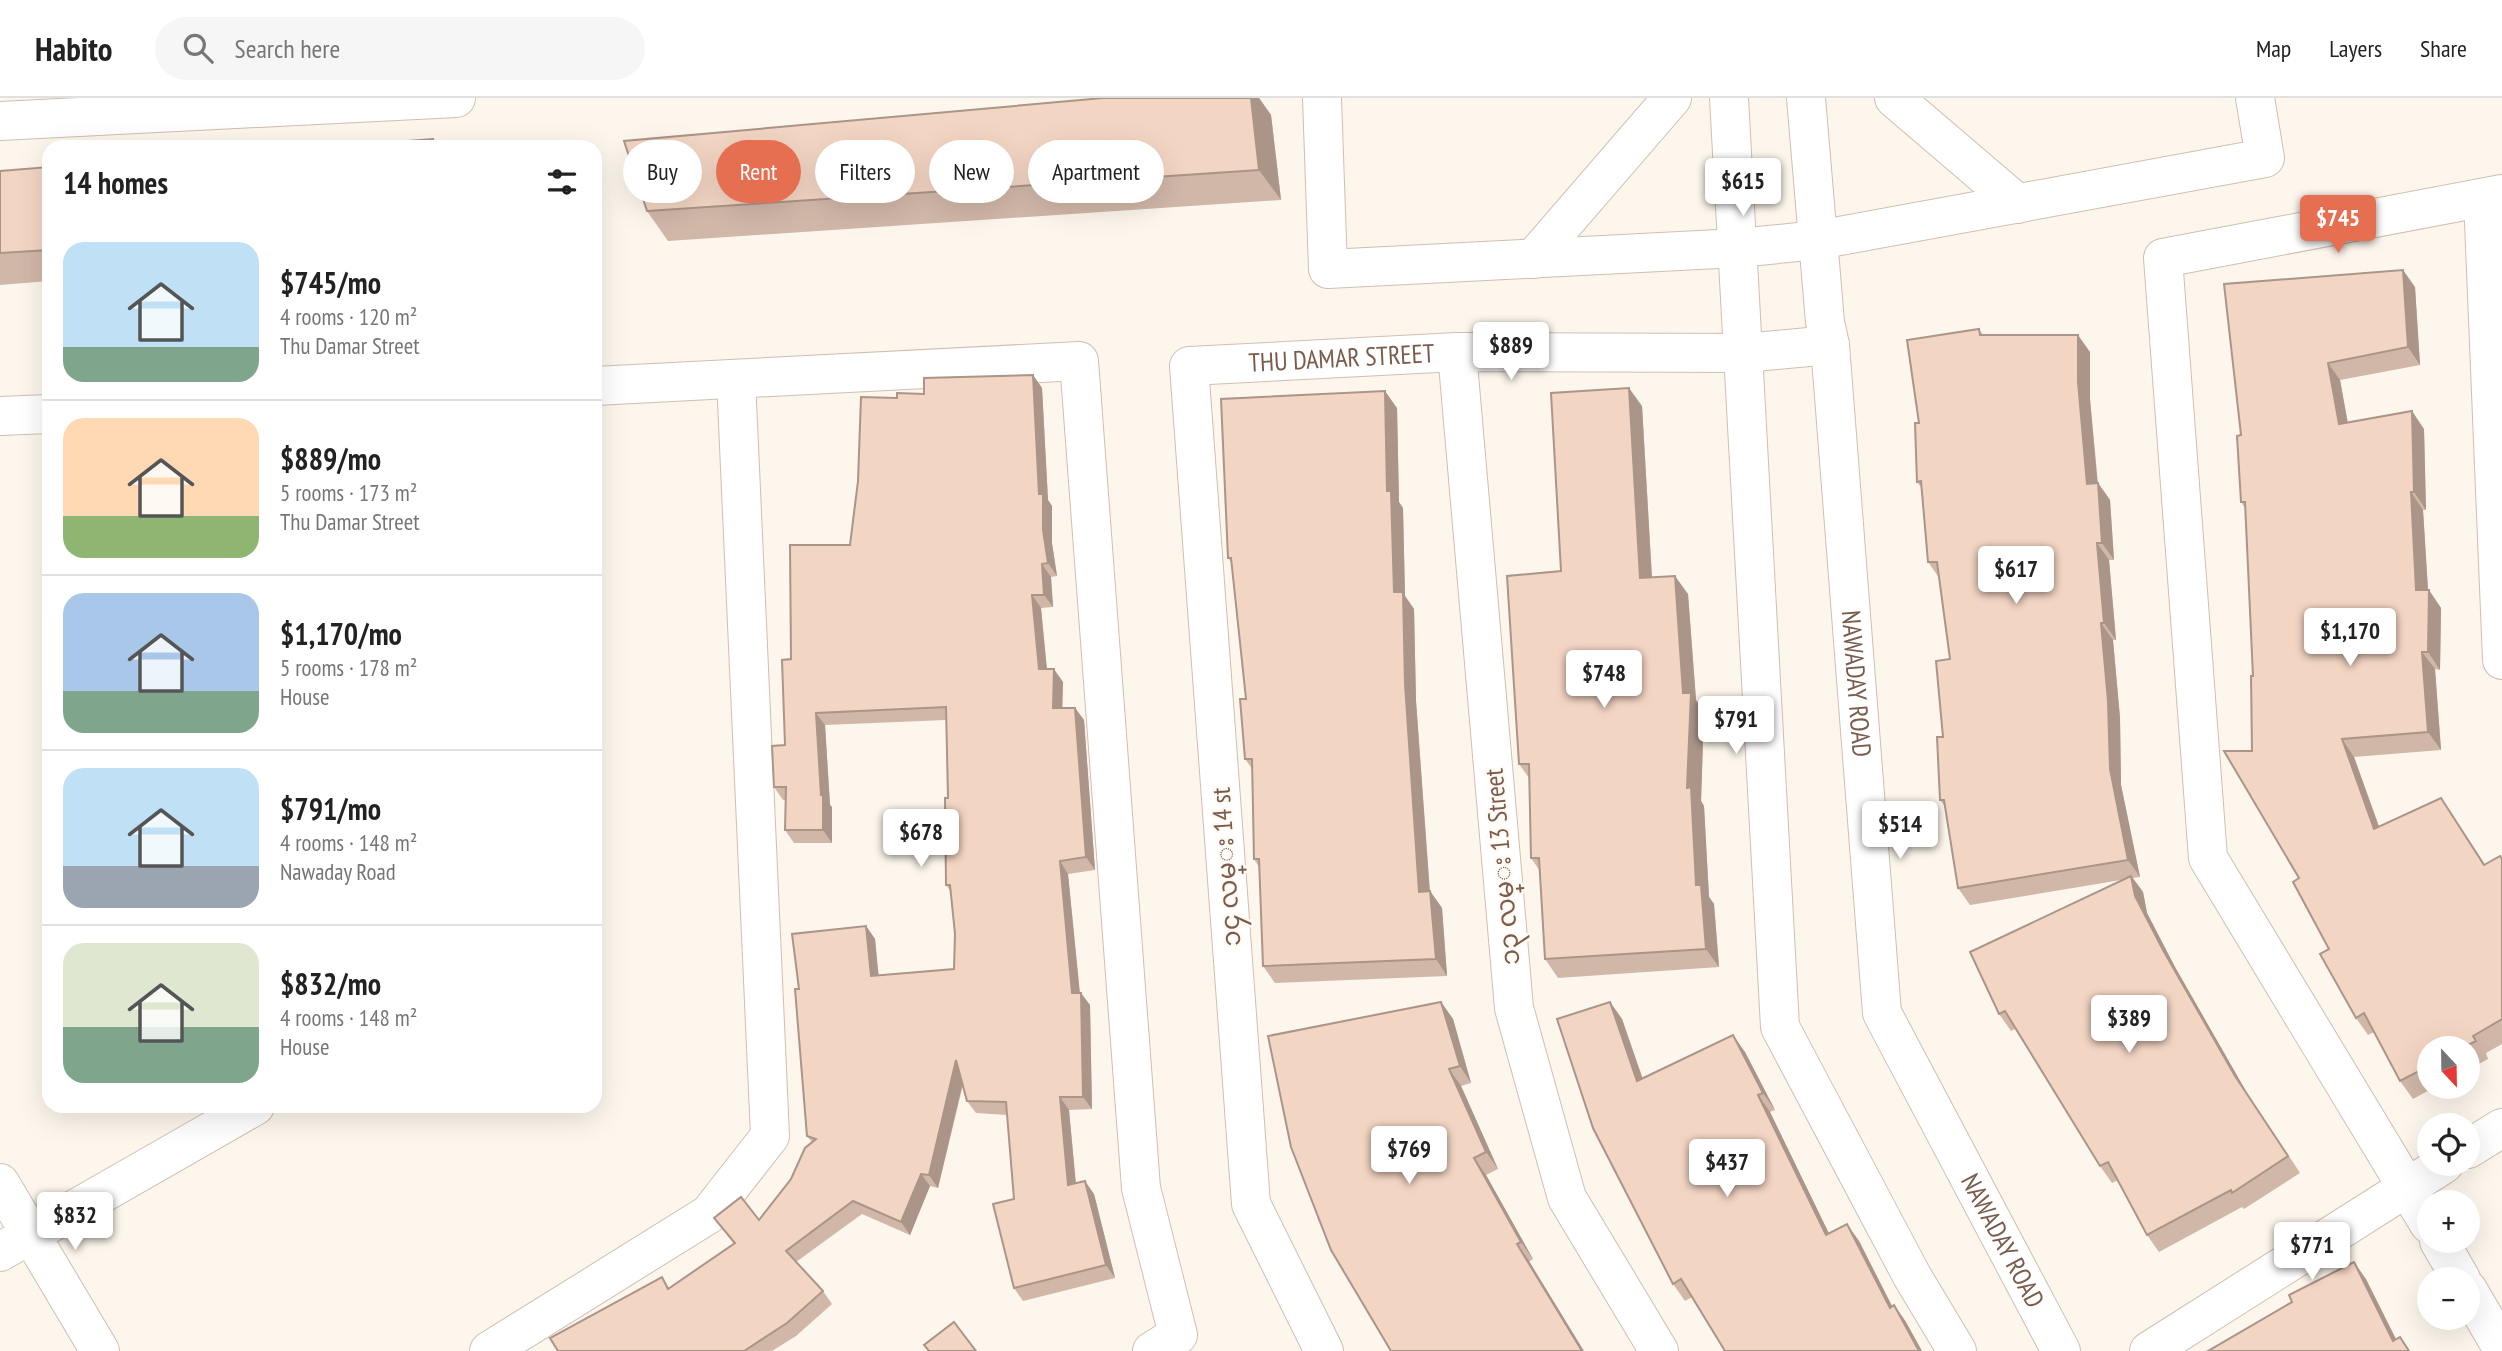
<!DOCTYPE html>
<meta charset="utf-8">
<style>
:root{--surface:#fff;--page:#f6f6f6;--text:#222;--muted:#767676;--line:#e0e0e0;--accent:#e76f51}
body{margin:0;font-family:"PT Sans Narrow","Noto Sans Myanmar",sans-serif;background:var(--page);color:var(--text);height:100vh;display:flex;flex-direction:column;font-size:26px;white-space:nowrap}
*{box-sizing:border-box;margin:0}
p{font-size:23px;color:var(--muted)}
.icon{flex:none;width:38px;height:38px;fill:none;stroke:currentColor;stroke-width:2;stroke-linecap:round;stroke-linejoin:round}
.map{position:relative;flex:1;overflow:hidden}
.drawer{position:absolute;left:42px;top:42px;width:560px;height:973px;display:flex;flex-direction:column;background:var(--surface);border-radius:21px;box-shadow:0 7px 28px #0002}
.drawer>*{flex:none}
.banner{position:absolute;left:623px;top:42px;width:665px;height:63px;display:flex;gap:14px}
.needle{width:46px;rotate:158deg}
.fabs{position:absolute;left:2417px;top:938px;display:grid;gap:14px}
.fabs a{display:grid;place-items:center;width:63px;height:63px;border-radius:50%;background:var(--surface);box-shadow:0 7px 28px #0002;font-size:35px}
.price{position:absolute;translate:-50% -60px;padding:0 16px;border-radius:7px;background:#fff;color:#222;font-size:23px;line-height:46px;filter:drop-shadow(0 2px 4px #0008)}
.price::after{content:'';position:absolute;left:50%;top:42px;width:21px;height:16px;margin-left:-10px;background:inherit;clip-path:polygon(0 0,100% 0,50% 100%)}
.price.selected{background:var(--accent);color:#fff}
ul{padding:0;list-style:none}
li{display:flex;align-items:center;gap:21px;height:175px;padding:0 21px}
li+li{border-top:2px solid var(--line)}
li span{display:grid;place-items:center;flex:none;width:196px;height:140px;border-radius:21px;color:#555}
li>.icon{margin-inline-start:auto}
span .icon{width:84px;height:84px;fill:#fffc;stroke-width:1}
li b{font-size:30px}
h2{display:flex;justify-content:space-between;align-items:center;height:84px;padding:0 21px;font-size:30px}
.chip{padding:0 24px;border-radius:32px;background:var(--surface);box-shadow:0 7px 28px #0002;font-size:24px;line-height:63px}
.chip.selected{background:var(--accent);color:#fff}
header{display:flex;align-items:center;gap:42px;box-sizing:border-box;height:98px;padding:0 35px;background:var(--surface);border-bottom:2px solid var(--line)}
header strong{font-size:33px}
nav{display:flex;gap:38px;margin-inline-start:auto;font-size:24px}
.search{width:490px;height:63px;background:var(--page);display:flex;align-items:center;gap:18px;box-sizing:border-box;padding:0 24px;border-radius:38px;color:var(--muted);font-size:26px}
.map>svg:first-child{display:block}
</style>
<header>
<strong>Habito</strong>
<div class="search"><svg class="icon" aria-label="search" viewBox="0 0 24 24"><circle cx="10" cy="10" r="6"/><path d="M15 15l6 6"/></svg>Search here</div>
<nav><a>Map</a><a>Layers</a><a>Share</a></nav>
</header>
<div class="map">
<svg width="2502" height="1253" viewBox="0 0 2502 1253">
<rect width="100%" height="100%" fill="#fdf6ec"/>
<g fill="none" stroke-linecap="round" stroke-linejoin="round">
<defs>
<g id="minor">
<path d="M1322,0L1328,171L1738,150L1818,142L2265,60L2255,0"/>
<path d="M1729,0L1780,929L1912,1178L1957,1253"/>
<path id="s1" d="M1806,0L1825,224L1830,247L1882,915L2061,1253"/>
<path d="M1894,0L2018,106"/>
<path d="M0,23L456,0"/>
<path d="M2483,100L2502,562"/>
<path d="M1533,161L1672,0"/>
<path d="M1457,254L1514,910L1567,1100L1659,1253"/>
<path d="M595,288L1079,263L1141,1090L1178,1237L1152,1253"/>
<path d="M0,318L49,316"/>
<path d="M2468,1051L2502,1030"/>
<path d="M0,1085L100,1253"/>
<path d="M2429,1126L2208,760L2163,160L2502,96"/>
<path d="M2439,1143L2461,1181"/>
<path d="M0,1154L255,1008"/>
<path d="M2468,1192L2502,1250"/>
<path d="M489,1253L709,1116L770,1038L736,281"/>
<path id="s2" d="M1324,1253L1251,1106L1189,268L1457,254L1744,255L1830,247"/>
<path d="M2149,1253L2444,1066"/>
</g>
</defs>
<use href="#minor" stroke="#d1beb0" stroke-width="40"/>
<use href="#minor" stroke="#fff" stroke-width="38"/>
</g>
<g fill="#d1b7a8">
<path d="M1103,0H1259L1271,17L1281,102L668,143L647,113Z"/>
<path d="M49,69V183L0,187V73Z"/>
<path d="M2415,189L2420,267L2340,282L2348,325L2424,331L2426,412H2423L2428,492L2441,510L2440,572L2435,571L2441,652L2354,659L2379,728L2453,718L2485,767L2502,760V946L2486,955L2488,961L2468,972V950H2429V989H2435L2413,1001L2400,983L2374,934L2368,937L2356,920L2329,851L2299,780L2252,653L2253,578L2245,410L2241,404V337Z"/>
<path d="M1979,231L1983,237L2090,254V301L2098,385L2110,402L2114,462H2109L2116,542H2113L2120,620L2121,687L2140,779L2133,780L2143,794L2147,815L2175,869L2247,995L2300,1075L2244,1111L2242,1109L2159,1154L2147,1137L2118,1082L2112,1085L2100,1068L2015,931L2011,933L1999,916L2121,782L1970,807L1958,790L1946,710L1940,702L1943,639L1950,561L1940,481L1928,464L1921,389L1917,384Z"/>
<path d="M1033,277L1042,290L1048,402L1052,408V445L1057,478L1051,479L1053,509L1041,510L1047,571L1063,584L1062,610H1075L1084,622L1095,772L1068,776L1080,895L1090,907L1092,1011L1069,1012L1076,1085L1094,1096L1115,1180L1023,1203L1014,1190V1101L1007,1017L976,1015L967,1003L963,987L938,1090L930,1088L910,1137L862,1116L796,1164L823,1193L832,1206L796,1238L772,1253H558L662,1179L669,1190L734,1146L714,1120L759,1122L791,1081L812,1044L807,1038L799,891L866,828L875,841L878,878L954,871L955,836L951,794L946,787L948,700L946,622L825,627L830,707L832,709V745H794L785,732L786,702H783L774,689L785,647L791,561L850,447L897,300Z"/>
<path d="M1642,308L1652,479L1688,496L1696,602L1704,614L1701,703L1704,708L1709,799L1714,806L1719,869L1558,880L1545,861L1540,773L1531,760L1529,680L1519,666L1561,473Z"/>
<path d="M1397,310L1399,404L1403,410L1405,498L1414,511L1416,603L1430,793L1442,810L1447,878L1275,885L1263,868L1259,769L1254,761L1253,672L1245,661L1246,601L1231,464L1228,460Z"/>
<path d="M1441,904L1453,921L1471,985L1461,988L1498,1071L1486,1077L1533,1161L1391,1253Z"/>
<path d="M1610,904L1622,921L1643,981L1745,954L1775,1012L1770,1014L1829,1136L1859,1143L1892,1208L1894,1207L1906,1224L1692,1199L1685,1203L1673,1186Z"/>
</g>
<g fill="#aa9588">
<path d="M1251,0H1259L1271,17L1281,102L1259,72Z"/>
<path d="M2403,172L2415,189L2420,267L2408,249Z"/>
<path d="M2078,237L2090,254V301L2099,403L2087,386L2078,284Z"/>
<path d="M2328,265L2340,282L2351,344L2339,326Z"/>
<path d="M1033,277L1042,290L1048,402L1052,408V445L1057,478L1048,465L1043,432L1039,396Z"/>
<path d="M1629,290L1642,308L1653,499L1640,480Z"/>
<path d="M1385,293L1397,310L1399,404L1403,410L1405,498L1414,511L1416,603L1431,811L1419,794L1394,494L1387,393Z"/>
<path d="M2412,313L2424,331L2426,412L2414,394Z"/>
<path d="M2098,385L2110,402L2114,462L2102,445Z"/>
<path d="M2411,394L2423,412L2429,508V492L2441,510L2440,572L2428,554L2416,492Z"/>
<path d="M2097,445L2109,462L2116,542L2104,525Z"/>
<path d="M1042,466L1051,479L1053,509L1044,497Z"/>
<path d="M1675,478L1688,496L1696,602L1704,614L1701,703L1704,708L1709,799L1714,806L1719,869L1706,851L1696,787L1687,690L1683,595Z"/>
<path d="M1032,497L1041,510L1048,584L1039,571Z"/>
<path d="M2101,525L2113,542L2120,620L2121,687L2140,779L2128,762L2110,671Z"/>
<path d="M2422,554L2435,571L2441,652L2428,634Z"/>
<path d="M1054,571L1063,584L1062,623L1053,610Z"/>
<path d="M1075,610L1084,622L1095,772L1086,759Z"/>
<path d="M816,615L825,627L830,707L832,709V745L823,732Z"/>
<path d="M2342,641L2354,659L2386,749L2374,731Z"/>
<path d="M2441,700L2453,718L2497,785L2484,767Z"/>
<path d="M1060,763L1068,776L1081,908L1072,895Z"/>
<path d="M2131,778L2143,794L2147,815L2175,869L2247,995L2300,1075L2235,978L2163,852L2135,798Z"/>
<path d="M1430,793L1442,810L1447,878L1436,861Z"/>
<path d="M866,828L875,841L880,891L871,878Z"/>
<path d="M1081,895L1090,907L1092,1011L1083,999Z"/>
<path d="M1441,904L1453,921L1471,985L1460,968Z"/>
<path d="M1610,904L1622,921L1649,1000L1637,983Z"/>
<path d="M1733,937L1745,954L1775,1012L1763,995Z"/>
<path d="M956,962L965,975L938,1090L929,1077Z"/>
<path d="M1449,971L1461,988L1498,1071L1486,1054Z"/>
<path d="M1758,997L1770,1014L1838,1154L1826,1137Z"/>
<path d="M1060,999L1069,1012L1077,1100L1068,1087Z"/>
<path d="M1474,1060L1486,1077L1533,1161L1521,1144Z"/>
<path d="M921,1076L930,1088L910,1137L901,1124Z"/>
<path d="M1085,1083L1094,1096L1115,1180L1106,1167Z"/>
<path d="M1847,1126L1859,1143L1901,1226L1890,1210Z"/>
<path d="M1517,1146L1529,1163L1584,1253H1582Z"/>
<path d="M2354,1164L2366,1181L2402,1253L2393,1243Z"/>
<path d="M1894,1207L1906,1224L1922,1253H1919Z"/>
</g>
<g fill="#f3d5c3" stroke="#aa9588" stroke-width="2">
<path d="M1103,0H1251L1259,72L647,113L624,43Z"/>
<path d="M433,41L435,49H329Z"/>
<path d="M49,69V152L0,155V73Z"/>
<path d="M2403,172L2408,249L2328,265L2339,326L2412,313L2414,394H2411L2416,492H2429L2428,554H2422L2428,634L2342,641L2374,731L2441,700L2484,767L2500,758L2502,761V921L2473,938L2476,943L2462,950H2429V968L2400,983L2364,915L2356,920L2320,856L2329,851L2293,784L2299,780L2224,653H2252L2251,578H2253L2245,404H2241L2237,338L2241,337L2224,186Z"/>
<path d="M1979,231L1980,237H2078V284L2087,386L2098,385L2102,445H2097L2104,525H2101L2108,603L2110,671L2128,762L1958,790L1944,702H1940L1937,639H1943L1936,563L1950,561L1937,464H1928L1921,383L1917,384L1915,325H1919L1907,242Z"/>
<path d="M1033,277L1039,396H1043V432L1048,465L1042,466L1044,497H1032L1039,571H1054L1053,610H1075L1086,759L1060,763L1072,895H1081L1083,999H1060L1068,1087L1085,1083L1106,1167L1014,1190L993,1106L1014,1101L1006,1004L967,1003L956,962L929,1077L921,1076L901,1124L853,1103L786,1153L823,1193L787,1225L744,1253H558L550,1240L662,1179L668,1191L735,1145L714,1120L741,1099L759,1122L791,1081L805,1050L816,1041L807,1038L795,891H799L792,836L866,828L871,878L954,871L955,836L950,787H946L945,700H948L946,609L816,615L821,697H823V732H785L786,689H774L772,648L785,647L782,562L791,561L790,447H850L858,383L861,299L897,300V295L924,296V280Z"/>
<path d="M1629,290L1640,480L1675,478L1683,595H1691L1687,690L1691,689L1696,787H1701L1706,851L1545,861L1539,760H1531L1529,666H1519L1507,478L1561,473L1551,295Z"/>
<path d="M1385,293L1387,393H1391L1394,494H1403L1405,586L1419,794L1430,793L1436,861L1263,868L1259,761H1254L1252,661H1245L1240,601H1246L1231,460H1228L1221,301Z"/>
<path d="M2131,778L2135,798L2163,852L2235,978L2288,1058L2232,1095L2231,1092L2147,1137L2108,1064L2100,1068L2005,913L1999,916L1970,854Z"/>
<path d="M1441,904L1460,968L1449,971L1486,1054L1474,1060L1521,1144L1517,1146L1582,1253H1391L1331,1152L1291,1049L1268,938Z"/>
<path d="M1610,904L1637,983L1733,937L1763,995L1758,997L1826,1137L1847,1126L1890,1210L1894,1207L1919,1253H1725L1681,1181L1673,1186L1593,1030L1557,921Z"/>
<path d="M2354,1164L2393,1243L2400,1239L2409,1253H2208L2292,1204L2289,1197Z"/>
<path d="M954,1224L976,1253H929L924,1247Z"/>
</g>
<g text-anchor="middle" stroke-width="5" stroke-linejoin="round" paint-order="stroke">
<g font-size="26" fill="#7a5c4d" stroke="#fffaf3">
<text dy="9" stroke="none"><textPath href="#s2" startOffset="1157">THU DAMAR STREET</textPath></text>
<text dy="9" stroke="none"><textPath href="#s1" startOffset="588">NAWADAY ROAD</textPath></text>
<text transform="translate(1226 769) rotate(-94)" y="9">၁၄ လမ္း 14 st</text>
<text transform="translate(1502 769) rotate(-95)" y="9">၁၃ လမ္း 13 Street</text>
<text dy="9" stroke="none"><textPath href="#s1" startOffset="1176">NAWADAY ROAD</textPath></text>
</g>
</g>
</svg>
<div class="fabs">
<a><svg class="needle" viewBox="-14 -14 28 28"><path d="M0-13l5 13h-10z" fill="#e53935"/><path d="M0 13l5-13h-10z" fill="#767676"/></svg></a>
<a><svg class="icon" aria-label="locate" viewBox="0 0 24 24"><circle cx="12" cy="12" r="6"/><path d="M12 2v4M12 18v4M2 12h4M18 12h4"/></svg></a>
<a>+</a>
<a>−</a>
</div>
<b class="price" style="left:1743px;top:120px">$615</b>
<b class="price selected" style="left:2338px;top:157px">$745</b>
<b class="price" style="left:1511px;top:284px">$889</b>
<b class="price" style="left:2016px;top:508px">$617</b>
<b class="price" style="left:2350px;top:570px">$1,170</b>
<b class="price" style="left:1604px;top:612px">$748</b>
<b class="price" style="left:1736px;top:658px">$791</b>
<b class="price" style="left:1900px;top:763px">$514</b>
<b class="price" style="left:921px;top:771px">$678</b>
<b class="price" style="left:2129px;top:957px">$389</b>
<b class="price" style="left:1409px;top:1088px">$769</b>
<b class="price" style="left:1727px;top:1101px">$437</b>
<b class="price" style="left:75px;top:1154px">$832</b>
<b class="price" style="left:2312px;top:1184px">$771</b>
<div class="banner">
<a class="chip">Buy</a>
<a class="chip selected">Rent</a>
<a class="chip">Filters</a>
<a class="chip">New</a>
<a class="chip">Apartment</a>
</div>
<section class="drawer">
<h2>14 homes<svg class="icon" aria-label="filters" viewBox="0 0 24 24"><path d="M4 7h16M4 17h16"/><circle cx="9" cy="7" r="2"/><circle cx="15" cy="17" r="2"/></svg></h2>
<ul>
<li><span style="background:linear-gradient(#bfe0f5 75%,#7fa58c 0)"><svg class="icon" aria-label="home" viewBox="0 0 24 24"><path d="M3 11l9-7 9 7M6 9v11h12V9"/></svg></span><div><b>$745/mo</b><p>4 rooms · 120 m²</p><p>Thu Damar Street</p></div></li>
<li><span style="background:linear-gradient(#ffd9b3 70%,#8fb573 0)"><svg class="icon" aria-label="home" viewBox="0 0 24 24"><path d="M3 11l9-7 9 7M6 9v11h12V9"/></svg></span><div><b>$889/mo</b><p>5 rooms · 173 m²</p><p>Thu Damar Street</p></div></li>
<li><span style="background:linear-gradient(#a9c7e8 70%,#7fa58c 0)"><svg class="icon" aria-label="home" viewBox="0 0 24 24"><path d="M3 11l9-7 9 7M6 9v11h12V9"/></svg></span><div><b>$1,170/mo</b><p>5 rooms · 178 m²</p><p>House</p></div></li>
<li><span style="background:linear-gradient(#bfe0f5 70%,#9aa5b1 0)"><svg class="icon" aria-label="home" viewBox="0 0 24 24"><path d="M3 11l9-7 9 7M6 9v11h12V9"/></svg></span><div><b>$791/mo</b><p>4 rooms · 148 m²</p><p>Nawaday Road</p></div></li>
<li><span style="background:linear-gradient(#dfe7d0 60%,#7fa58c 0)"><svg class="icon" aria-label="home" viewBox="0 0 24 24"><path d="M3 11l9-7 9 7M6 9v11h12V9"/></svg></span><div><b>$832/mo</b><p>4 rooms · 148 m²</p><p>House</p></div></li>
</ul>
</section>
</div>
